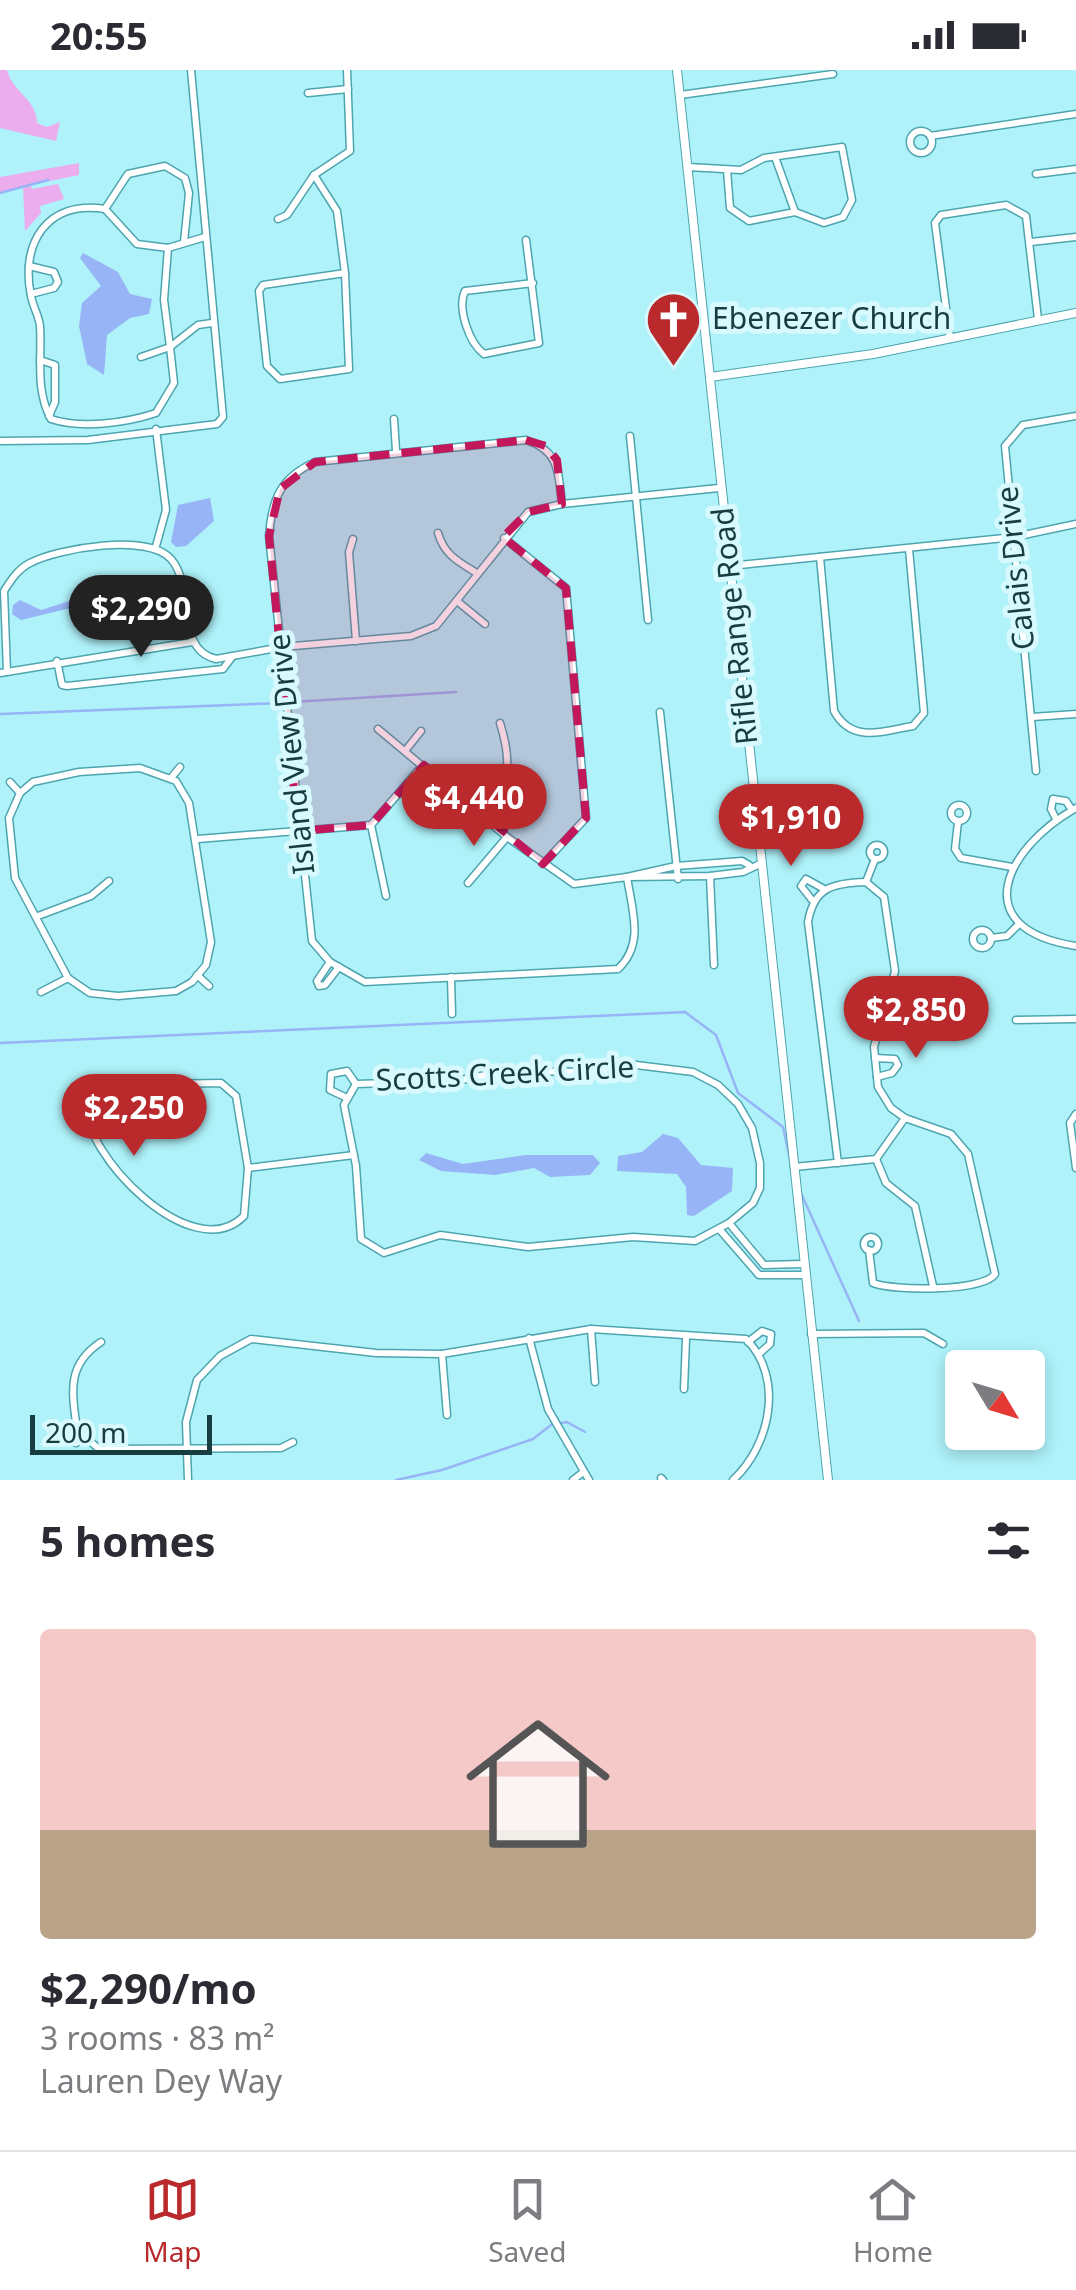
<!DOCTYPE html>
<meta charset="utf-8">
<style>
:root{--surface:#fff;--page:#f7f7f7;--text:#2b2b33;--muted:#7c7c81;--line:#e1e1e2;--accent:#ba2a2d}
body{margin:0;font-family:"Noto Sans",sans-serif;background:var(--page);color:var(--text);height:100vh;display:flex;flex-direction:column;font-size:38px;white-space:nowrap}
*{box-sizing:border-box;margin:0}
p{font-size:32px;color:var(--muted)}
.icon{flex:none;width:55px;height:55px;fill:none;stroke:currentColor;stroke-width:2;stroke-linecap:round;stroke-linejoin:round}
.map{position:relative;height:1410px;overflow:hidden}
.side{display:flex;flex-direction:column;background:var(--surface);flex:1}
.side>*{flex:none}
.needle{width:65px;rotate:128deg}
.fabs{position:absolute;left:945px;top:1280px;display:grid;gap:20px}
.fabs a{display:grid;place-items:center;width:100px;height:100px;border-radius:10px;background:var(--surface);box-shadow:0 5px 15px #0003;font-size:50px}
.scale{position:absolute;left:30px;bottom:25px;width:182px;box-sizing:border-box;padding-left:10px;border:5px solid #183d41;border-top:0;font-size:28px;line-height:35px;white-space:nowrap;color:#183d41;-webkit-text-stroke:8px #d8f9fd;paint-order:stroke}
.price{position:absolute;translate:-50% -85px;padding:0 22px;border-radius:35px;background:var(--accent);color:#fff;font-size:32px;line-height:65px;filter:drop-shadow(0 2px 5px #0008)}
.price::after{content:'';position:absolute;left:50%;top:60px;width:30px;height:22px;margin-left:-15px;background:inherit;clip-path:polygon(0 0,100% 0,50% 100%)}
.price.selected{background:#222;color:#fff}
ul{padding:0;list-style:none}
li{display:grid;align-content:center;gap:20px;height:530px;padding:0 40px}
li+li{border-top:2px solid var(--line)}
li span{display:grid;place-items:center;height:310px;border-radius:10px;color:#555}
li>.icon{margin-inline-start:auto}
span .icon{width:180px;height:180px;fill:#fffc;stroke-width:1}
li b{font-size:42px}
h2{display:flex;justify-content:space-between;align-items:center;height:120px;padding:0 40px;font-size:42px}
.status{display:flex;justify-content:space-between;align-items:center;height:70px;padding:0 50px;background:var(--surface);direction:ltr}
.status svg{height:28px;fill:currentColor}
.dock{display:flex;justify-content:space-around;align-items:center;height:140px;border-top:2px solid var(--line);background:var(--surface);font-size:28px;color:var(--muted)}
.dock a{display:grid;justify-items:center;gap:5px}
.dock .selected{color:var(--accent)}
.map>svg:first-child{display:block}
</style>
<div class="status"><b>20:55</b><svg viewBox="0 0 49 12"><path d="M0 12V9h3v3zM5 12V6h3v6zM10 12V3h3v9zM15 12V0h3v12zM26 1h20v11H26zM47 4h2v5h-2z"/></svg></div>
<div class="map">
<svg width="1076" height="1410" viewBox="0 0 1076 1410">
<rect width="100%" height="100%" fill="#aff2fa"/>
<g fill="#ecadef">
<path d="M0,0H7C13,23 37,29 37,53L47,57L60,52L56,71L0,58Z"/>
<path d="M79,93V105L31,115L32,119L58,114L64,129L40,136L41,143L25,161L23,116L0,122V107Z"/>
</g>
<g fill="#97b5f6">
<path d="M83,183L118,202L130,224L152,229L149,244L130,248L107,265L104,305L87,294L79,256L82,233L101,216L80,188Z"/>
<path d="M210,428L214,451L186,476L176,477L171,472L178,435Z"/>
<path d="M126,524L130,529L124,533L75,537L21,550L12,544L13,535L20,530L41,540L76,529Z"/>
<path d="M663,1064L678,1068L701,1095L733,1098L732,1121L694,1146L687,1145L686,1117L677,1104L617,1101L618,1086L642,1082Z"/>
<path d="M426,1083L463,1094L526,1085H593L600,1093L590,1105L550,1107L534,1098L495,1105L441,1101L419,1090Z"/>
</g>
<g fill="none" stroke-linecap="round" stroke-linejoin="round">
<g stroke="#97b5f6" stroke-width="2.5">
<path d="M0,123L48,110"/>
<path d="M292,632L456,622"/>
<path d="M0,644L282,633"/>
<path d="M0,973L685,942L716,965L738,1023L783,1057L791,1094"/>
<path d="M800,1121L859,1251"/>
<path d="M561,1353L567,1352L585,1362"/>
<path d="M396,1410L442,1400L533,1369L551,1355"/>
</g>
<defs>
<g id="minor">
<path d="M308,23L348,19"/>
<path d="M680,25L833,4"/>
<circle cx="921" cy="72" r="11"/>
<path d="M930,66L1076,44"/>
<path d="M775,87L795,142"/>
<path d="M688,97L741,100L764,88L842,77L852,130L843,147L824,153L795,142L749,151L730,138L727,100"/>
<path d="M1036,104L1076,99"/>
<path d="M314,105L337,141L345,203"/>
<path d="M105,139L137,174L168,178L205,167"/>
<path d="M278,149L287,145L314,105L350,81L347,0"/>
<path d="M526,170L539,273L484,284C469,273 457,238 465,221L533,213"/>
<path d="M184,172L189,123L185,108L165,96L128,104L105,139C47,130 20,173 31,226C33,237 39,246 40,256C42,288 35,320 51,349C81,359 126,353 156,343L174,313L170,277L198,255L212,253"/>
<path d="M1031,172L1076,167"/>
<path d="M29,196L54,202L58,212L54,218L31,224"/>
<path d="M345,203L349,299L280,309L267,296L259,221L263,215Z"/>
<path d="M950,269L935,153L941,145L1006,135L1026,146L1038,249"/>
<path d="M141,287L170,277L164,230L168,178"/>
<path d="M40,290L55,295V332L49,346"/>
<path d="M394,349L396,381"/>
<path d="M630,366L648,550"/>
<path d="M0,371L88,370L217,354L223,347L191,0"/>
<path d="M438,463C444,484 457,491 475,502"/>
<path d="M504,468L566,518L586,748L543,794"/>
<path d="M353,469L349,482L356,571"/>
<path d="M156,476L166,440L156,359"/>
<path d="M820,487L834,641C852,674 883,661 913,656L924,643L909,479"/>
<path d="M730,496L1014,467L1076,454"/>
<path d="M457,531L485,554"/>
<path d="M57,591L62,615L67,616L223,599L232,587"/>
<path d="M7,602L4,521C11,510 18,499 30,493C59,478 148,463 171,489C196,518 174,579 216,589L282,577L411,566L436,556L528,442L562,434L719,418"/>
<path d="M0,603L192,572"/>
<path d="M660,642L678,809"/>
<path d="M1032,647L1076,644"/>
<path d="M378,659L507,767L574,814L627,807C632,840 645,874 618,899L365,912L330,892L312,871L269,466C272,429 280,408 315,392L526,370C560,381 558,402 562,434"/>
<path d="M405,681L421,661"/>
<path d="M140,698L176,711L189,733L211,872L206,895L192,912L176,921L118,926L90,923L68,908L15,808L9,748L20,723L33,712L79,702Z"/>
<path d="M1036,701L1005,376L1023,355L1076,346"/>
<path d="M171,708L180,697"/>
<path d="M10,712L20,723"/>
<circle cx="959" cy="743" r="8"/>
<path d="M1076,738C1005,778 965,859 1076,876"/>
<path d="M484,743C511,712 512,692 500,653"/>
<path d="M1056,749L1051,739L1053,729L1066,731L1072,740"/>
<path d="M958,752L955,779L961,788L1012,797"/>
<path d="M371,755L386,826"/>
<path d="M198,769L371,755L423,695"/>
<circle cx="877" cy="782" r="7"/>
<path d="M749,795L742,791L676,796L627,807L710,806L743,802L760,794"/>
<path d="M710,806L714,895"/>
<path d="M866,812L875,789"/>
<path d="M468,813L507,767"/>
<path d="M812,830L801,816L806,809L824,819"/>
<path d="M38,846L91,826L109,811"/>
<circle cx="982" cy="869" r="9"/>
<path d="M991,868L1007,866L1019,854"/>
<path d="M330,892L317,911L319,916L325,915L339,897"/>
<path d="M197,905L209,916"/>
<path d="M451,907L452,944"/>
<path d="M41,922L68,908"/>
<path d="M1016,950L1076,949"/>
<path d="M875,988L895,989L898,995L892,1003L877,1007"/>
<path d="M628,994L693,1002L718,1015L738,1034L752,1058L760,1093V1118L753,1133L729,1153L695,1171L633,1167L528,1177L440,1165L384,1183L361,1169L356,1096L344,1035L356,1014L457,1011L504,1001L591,1002Z"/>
<path d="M345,1027L330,1020L331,1004L347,1001L356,1014"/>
<path d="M1076,1044L1070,1053L1076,1098"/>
<path d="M876,1089L886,1113L915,1136L933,1216"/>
<path d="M838,1093L808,852C814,817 833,813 866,812L884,827L895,901L874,977L878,1017L891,1038L905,1048L951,1064L968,1084L995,1204C983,1222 892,1221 873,1213L869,1180"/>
<path d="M794,1097L876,1089L905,1048"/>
<path d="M248,1098L236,1026L221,1013L108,1015L96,1021L87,1034C80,1081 192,1199 244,1146L248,1098L354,1085"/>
<path d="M729,1153L764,1195L802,1194"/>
<path d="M720,1160L759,1205H804"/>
<circle cx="871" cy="1174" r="7"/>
<path d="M591,1259L595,1312"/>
<path d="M811,1264L924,1263L943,1274"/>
<path d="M529,1268L548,1339L589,1410"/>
<path d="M101,1272C66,1295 72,1322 77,1360L99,1379L281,1378L293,1372"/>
<path d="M748,1272L762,1261L771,1264L770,1274L760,1283"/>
<path d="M442,1284L447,1345"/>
<path d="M684,1319L686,1269"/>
<path d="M76,1373L84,1366"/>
<path d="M661,1408L663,1410"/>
<path d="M188,1410L186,1352L197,1310L220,1286L251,1269L376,1283L442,1284L591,1259L746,1269C785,1308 770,1376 733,1410"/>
<path d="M573,1410L582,1403"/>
</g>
<path id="tertiary" d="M710,307L873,284L1076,243"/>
<path id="secondary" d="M677,0L828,1410"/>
</defs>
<use href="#minor" stroke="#4da5af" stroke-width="9"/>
<use href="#tertiary" stroke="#4da5af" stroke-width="10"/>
<use href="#secondary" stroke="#4da5af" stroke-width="10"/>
<use href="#minor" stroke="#fff" stroke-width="6"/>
<use href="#tertiary" stroke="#fff" stroke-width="8"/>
<use href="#secondary" stroke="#fff" stroke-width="8"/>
</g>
<path fill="#c2185b" fill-opacity="0.2" stroke="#c2185b" stroke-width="8" stroke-dasharray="20 12" stroke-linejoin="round" d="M526,370L546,376L557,390L562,434L528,442L503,467L566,518L586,748L543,794L424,695L371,755L298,761L269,466L280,419L315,392Z"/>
<defs>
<symbol id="church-pin" viewBox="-11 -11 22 30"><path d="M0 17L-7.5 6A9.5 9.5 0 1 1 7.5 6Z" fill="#ba2a2d" stroke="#d8f9fd"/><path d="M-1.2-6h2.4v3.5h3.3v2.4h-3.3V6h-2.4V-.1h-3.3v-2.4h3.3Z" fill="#fff"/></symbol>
</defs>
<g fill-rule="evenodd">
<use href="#church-pin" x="642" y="218" width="63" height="86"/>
</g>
<g text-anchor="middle" stroke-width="10" stroke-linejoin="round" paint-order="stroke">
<g font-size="30" fill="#183d41" stroke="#d8f9fd" text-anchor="start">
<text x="712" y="259">Ebenezer Church</text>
</g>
<g font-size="30" fill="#183d41" stroke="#d8f9fd">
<text transform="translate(1016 498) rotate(-96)" y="10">Calais Drive</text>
<text transform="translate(735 556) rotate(-96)" y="10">Rifle Range Road</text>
<text transform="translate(292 684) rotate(-96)" y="10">Island View Drive</text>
<text transform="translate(505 1004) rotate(-3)" y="10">Scotts Creek Circle</text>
</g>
</g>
</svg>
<div class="fabs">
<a><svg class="needle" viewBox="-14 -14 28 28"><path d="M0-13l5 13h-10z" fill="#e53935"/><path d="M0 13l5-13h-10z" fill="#7c7c81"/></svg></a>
</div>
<div class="scale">200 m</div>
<b class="price selected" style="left:141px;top:590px">$2,290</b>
<b class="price" style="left:474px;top:779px">$4,440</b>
<b class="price" style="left:791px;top:799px">$1,910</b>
<b class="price" style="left:916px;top:991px">$2,850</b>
<b class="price" style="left:134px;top:1089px">$2,250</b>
</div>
<section class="side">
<h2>5 homes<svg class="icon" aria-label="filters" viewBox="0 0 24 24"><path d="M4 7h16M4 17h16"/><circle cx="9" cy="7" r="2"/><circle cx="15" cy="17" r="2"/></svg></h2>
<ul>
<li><span style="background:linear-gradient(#f6c9c9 65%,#b9a48a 0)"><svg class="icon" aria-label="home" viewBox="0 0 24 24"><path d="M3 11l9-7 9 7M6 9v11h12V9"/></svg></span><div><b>$2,290/mo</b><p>3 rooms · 83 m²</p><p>Lauren Dey Way</p></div></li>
</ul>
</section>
<nav class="dock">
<a class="selected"><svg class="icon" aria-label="map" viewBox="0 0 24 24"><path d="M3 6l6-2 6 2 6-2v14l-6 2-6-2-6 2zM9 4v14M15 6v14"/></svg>Map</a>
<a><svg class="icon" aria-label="saved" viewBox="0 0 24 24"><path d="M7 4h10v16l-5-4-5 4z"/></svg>Saved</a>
<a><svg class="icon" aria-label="home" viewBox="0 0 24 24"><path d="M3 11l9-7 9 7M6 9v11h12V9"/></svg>Home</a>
</nav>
